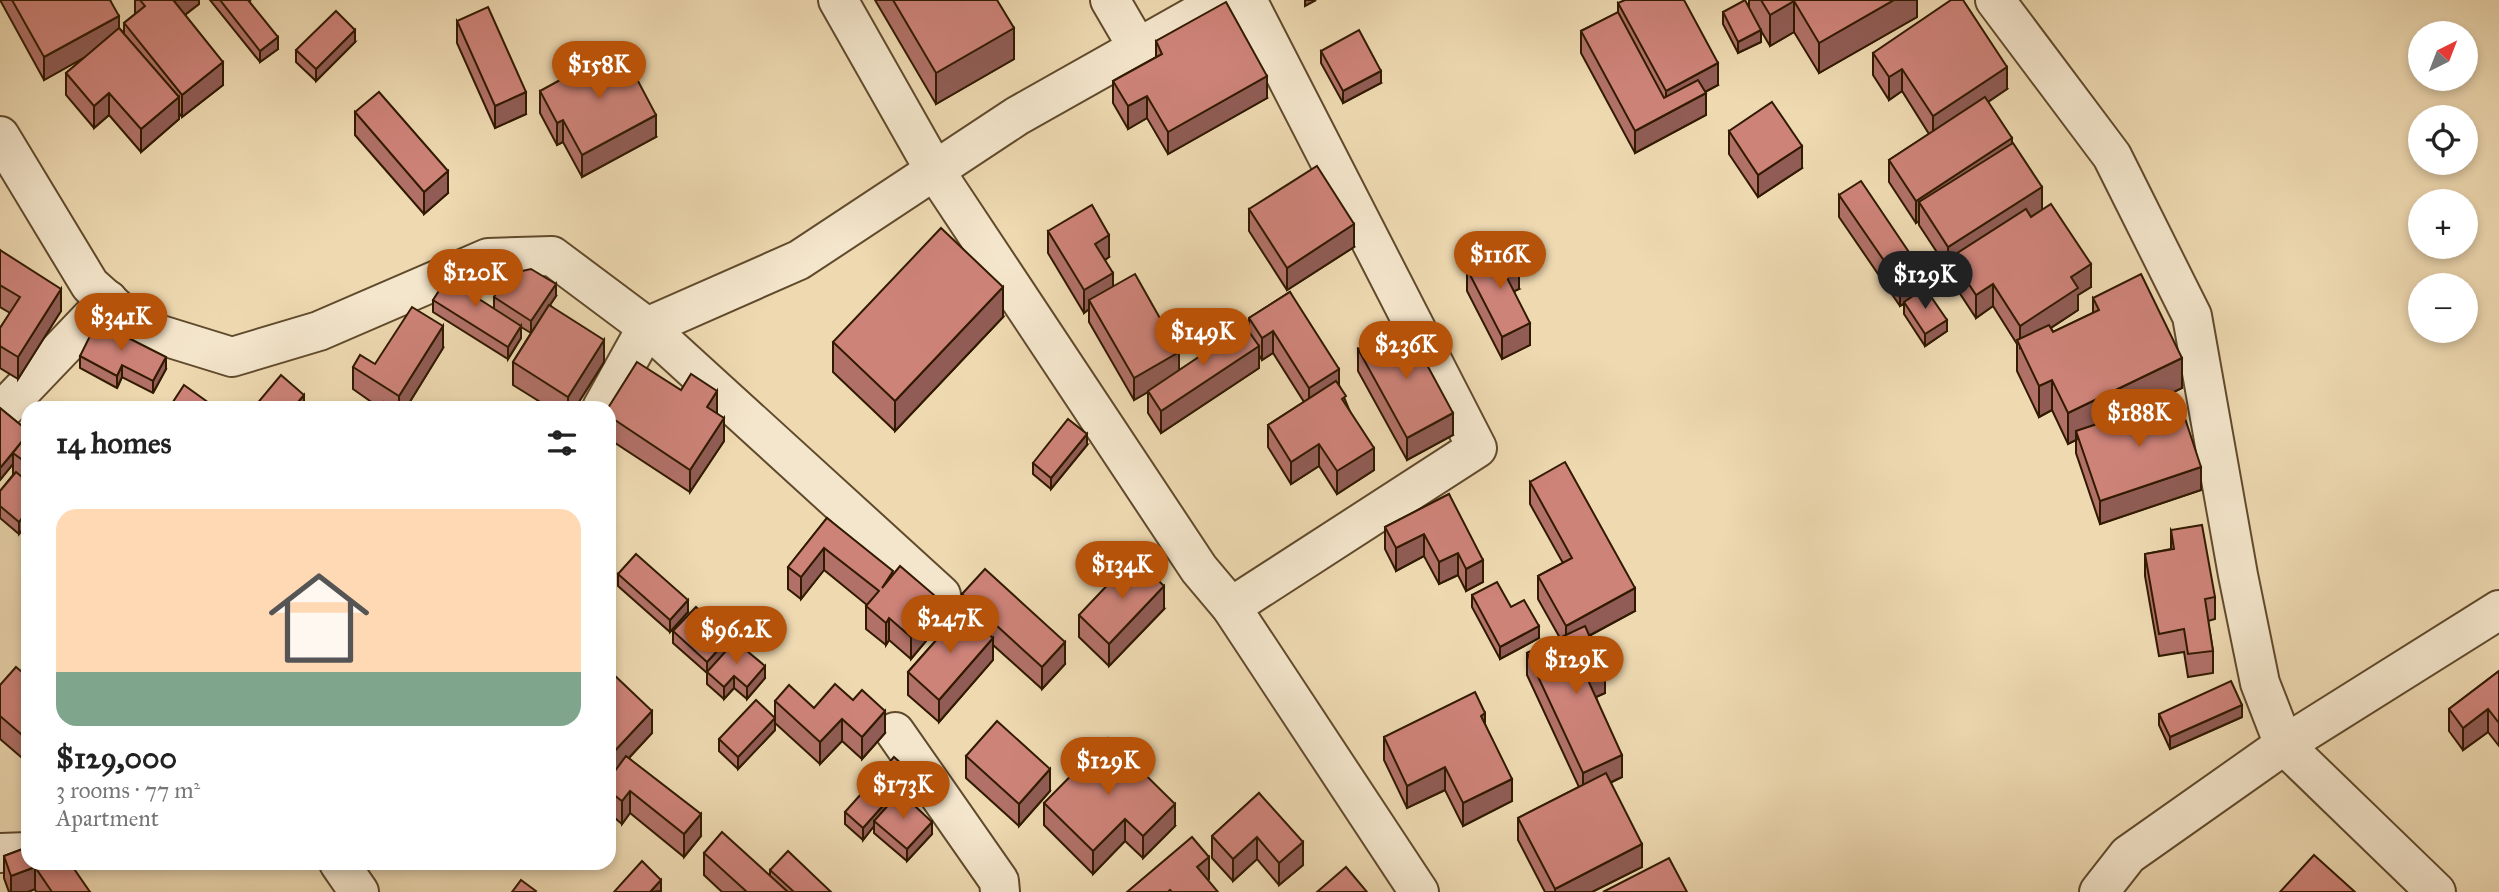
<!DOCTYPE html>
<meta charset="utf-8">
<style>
:root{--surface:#fff;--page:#f6f6f6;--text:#222;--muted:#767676;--accent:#b45309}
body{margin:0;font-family:"IM FELL Great Primer",serif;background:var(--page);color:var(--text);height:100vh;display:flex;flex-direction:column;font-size:26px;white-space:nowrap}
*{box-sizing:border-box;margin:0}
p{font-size:23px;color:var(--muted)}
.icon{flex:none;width:38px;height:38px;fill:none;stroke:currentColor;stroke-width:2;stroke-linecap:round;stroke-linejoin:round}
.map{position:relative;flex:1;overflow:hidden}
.details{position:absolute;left:21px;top:401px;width:595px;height:469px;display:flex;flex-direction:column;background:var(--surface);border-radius:21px;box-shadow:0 4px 10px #0003}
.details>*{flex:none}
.needle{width:46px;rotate:42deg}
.buttons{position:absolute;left:2408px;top:21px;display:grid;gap:14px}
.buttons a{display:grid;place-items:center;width:70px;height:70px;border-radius:50%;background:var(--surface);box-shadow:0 4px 10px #0003;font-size:35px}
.price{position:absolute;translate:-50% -60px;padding:0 16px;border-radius:24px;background:var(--accent);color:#fff;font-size:23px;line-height:46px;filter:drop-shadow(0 2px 4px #0008)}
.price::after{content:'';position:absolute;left:50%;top:42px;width:21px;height:16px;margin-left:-10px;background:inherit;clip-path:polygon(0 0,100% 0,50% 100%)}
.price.active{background:#222;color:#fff}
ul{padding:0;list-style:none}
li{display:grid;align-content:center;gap:14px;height:371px;padding:0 35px}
li span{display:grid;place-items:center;height:217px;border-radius:21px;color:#555}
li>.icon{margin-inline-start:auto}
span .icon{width:126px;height:126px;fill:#fffc;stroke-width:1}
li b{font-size:30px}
h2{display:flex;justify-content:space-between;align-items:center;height:84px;padding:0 35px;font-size:30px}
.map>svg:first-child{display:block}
</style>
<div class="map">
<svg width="2499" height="892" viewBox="0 0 2499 892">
<rect width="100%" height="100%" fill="#eed9b1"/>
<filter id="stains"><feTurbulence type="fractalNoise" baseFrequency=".00286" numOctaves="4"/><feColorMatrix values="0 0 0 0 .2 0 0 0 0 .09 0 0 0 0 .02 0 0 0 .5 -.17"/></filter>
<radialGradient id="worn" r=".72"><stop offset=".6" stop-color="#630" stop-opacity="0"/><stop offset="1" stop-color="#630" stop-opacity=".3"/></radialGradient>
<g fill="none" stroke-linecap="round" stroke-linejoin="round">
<defs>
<g id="minor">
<path d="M838,0L935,171L1199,569L1231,607L1419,892"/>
<path d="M1110,0L1138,48"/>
<path d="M1995,0L2112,156L2192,316L2238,575L2260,683L2284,745L2436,892"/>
<path d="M0,136L90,285L138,328L232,357L319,331L488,258L552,256L647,327L941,595"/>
<path d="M602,408L647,327L799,260L1017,116L1223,0"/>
<path d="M0,413L108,300"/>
<path d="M1231,607L1477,448L1247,0"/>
<path d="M895,732L999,881L1000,892"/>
<path d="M0,853L28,852"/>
<path d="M339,863L359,892"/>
<path d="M2099,892L2128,855L2284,745L2499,610"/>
</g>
</defs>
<use href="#minor" stroke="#604a2c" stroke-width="42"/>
<use href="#minor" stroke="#f4e6cc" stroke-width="38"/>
</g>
<g fill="#b17168" stroke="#311a00" stroke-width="2">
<path d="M0,0H110L119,28L124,33V23L135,14V0H199V4L185,15L223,85L182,117L179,113V119L141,152L109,115L94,128L66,95V73L85,57L44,80Z"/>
<path d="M210,0H251L249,1L278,49L260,62Z"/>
<path d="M875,0H997L1014,59L936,104Z"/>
<path d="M1749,0H1917V17L1819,73L1794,32L1770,46L1760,29L1761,42L1738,53L1723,24V12L1749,7Z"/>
<path d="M1618,3L1718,85L1705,92L1706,115L1635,153L1581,53V31L1618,13Z"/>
<path d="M457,21L526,114L495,128L457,43Z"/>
<path d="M1156,41L1267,98L1168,154L1147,118L1128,129L1113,103V81L1156,57Z"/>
<path d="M355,42L316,81L296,62V50Z"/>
<path d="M1321,51L1381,83L1343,103L1321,63Z"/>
<path d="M1873,53L2007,89L1988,102L2012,143L2042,210L2091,287L2078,295V310L2051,328L2053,332L2093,313V298L2182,388L2137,410L2201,490L2100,524L2076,453V440L2068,444L2052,410L2039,417L2017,371V344L1993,306L1976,318L1951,280V268L1948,269L1919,225V221L1916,223L1889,182V160L1929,134L1902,91L1889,100L1873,75Z"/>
<path d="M540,91L656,137L582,177L563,142L557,145L540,113Z"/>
<path d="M355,112L448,193L424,214L355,135Z"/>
<path d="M1729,131L1802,168L1758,197L1729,154Z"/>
<path d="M1839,195L1921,291L1947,331L1925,346L1904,314V304L1900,306L1839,217Z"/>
<path d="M1249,209L1354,247L1287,290L1249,231Z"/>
<path d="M1048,231L1109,257L1105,260L1113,287L1179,370L1249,331V318L1290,292L1339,385L1374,470L1337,494L1319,466L1291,484L1268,447V425L1304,402L1273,353L1262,360L1259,355V368L1161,433L1148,413V392L1134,400L1089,322V309L1084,313L1048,253Z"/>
<path d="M0,250L61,311L18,379L0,368V328L10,313L0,307Z"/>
<path d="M1467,269L1519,289L1514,291L1530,345L1502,359L1467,291Z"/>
<path d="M471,291L470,294L494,309V297L556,296L550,305L604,362L575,408H550L513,385V362L531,333L521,327V338L508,359L433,312V300Z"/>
<path d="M1003,317L895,431L833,372V342Z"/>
<path d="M443,348L406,408H380L353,389V367L375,364Z"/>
<path d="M1358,349L1453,435L1407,460L1358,371Z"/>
<path d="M80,356L166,369L153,393L122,377L117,388L80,368Z"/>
<path d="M681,390L717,413L724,441L690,492L609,439V408Z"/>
<path d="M0,408L28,431V523L19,534L0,518V491L13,475V464L0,480Z"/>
<path d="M1087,445L1051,489L1033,474V463Z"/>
<path d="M1530,482L1635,611L1589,636L1605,693L1596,697L1622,777L1610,783L1642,867L1592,892H1545L1518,840V818L1579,787L1527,675V653L1560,638L1538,599V576L1563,563L1530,504Z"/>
<path d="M1449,494L1483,582L1466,591L1458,575L1439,584L1424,556L1396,571L1385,549V527Z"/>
<path d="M827,518L893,574L941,623L911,659L889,640L886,645L866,629V606L867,605L824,570L801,599L788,589V567Z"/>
<path d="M2171,530L2215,597V619L2208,621L2213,651V673L2188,677L2184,652L2159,656L2145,576V554L2171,549Z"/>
<path d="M618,574L688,612L670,632L618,586Z"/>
<path d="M962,594L1065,664L1042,689L993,645V660L939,722L908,695V672L962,611Z"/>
<path d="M1472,595L1511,607L1539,638L1500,659L1472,607Z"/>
<path d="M1164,609L1109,666L1079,637V615Z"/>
<path d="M673,631L730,647L765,678L747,699L734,688L724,699L707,684V673L673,643Z"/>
<path d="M2499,671V746L2488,732L2463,750L2449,731V709Z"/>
<path d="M609,674L652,733L629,758L701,836L684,857L630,813L622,824L609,813Z"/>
<path d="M28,677V763L0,739V685Z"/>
<path d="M775,701L814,708L885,733L862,759L842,741L820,764L775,723V730L738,769L719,751V739L775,718Z"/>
<path d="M2159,714L2242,717L2170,749L2159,725Z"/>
<path d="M1485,724L1512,801L1463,826L1445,790L1407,808L1384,760V737Z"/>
<path d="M966,756L1050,791L1019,826L966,778Z"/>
<path d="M912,784L903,795L932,834L907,861L874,833V826L863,840L845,824V812Z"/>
<path d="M1259,793L1303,865L1279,885L1257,859L1233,881L1212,858V836Z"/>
<path d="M1044,803L1175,826L1143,858L1125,841L1093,874L1044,825Z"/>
<path d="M28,847L90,892H36L35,889L28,892H9L4,878V856Z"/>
<path d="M704,853L770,876V870L831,892H722L704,875Z"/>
</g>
<g fill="#905c55" stroke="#311a00" stroke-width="2">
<path d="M176,0H199V4L174,23V1Z"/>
<path d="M1305,0H1316L1305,6Z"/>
<path d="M1894,0H1917V17L1819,73V43Z"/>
<path d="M1794,1V32L1770,46V15Z"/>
<path d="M119,16V38L44,80V57Z"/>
<path d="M1014,28V59L936,104V73Z"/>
<path d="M355,30V42L316,81V69Z"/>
<path d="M1761,30V42L1738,53V42Z"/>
<path d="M278,37V49L260,62V51Z"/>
<path d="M223,62V85L182,117V95Z"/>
<path d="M1718,63V85L1666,113V91Z"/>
<path d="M2007,67V89L1933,139V116Z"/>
<path d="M1902,69V91L1889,100V77Z"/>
<path d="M1381,71V83L1343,103V91Z"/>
<path d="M1267,76V98L1168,154V132Z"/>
<path d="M526,92V114L495,128V106Z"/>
<path d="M109,93V115L94,128V106Z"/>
<path d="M1706,93V115L1635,153V131Z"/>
<path d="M1147,96V118L1128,129V106Z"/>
<path d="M179,97V119L141,152V129Z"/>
<path d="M656,115V137L582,177V155Z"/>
<path d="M563,120V142L557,145V123Z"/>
<path d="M2012,138V160L1919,202V221L1916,223V201Z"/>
<path d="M1802,146V168L1758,197V175Z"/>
<path d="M448,171V193L424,214V192Z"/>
<path d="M2042,187V210L1956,265L1951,257V268L1948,269V247Z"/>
<path d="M1354,224V247L1287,290V268Z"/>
<path d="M1109,235V257L1095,266V244Z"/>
<path d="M2091,264V287L2078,295V310L2020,348V326L2071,277Z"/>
<path d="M1519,266V289L1505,296V274Z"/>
<path d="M1921,270V292L1900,306V284Z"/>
<path d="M1113,273V295L1089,300V309L1084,313V290Z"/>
<path d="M471,280V291L465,302V290Z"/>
<path d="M556,284V296L531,333V321Z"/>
<path d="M1993,284V306L1976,318V295Z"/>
<path d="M1003,287V317L895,431V401Z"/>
<path d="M61,289V311L18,379V357Z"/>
<path d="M1947,320V331L1925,346V334Z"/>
<path d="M1530,323V345L1502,359V337Z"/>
<path d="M443,326V348L406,408H399V396Z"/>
<path d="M521,326V338L508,359V347Z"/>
<path d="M1273,331V353L1262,360V338Z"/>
<path d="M604,340V362L575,408H568V397Z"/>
<path d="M1259,346V368L1161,433V411Z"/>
<path d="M1179,352V374L1134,400V378Z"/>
<path d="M166,357V369L153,393V381Z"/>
<path d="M2182,358V388L2078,439L2076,431V440L2068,444V413Z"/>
<path d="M122,365V377L117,388V376Z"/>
<path d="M1339,369V392L1309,410V388Z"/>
<path d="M2052,380V410L2039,417V386Z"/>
<path d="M717,391V413L707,430V407Z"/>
<path d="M304,395V407L303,408H293Z"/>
<path d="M1453,413V435L1407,460V438Z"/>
<path d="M724,418V441L690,492V470Z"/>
<path d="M1087,434V445L1051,489V478Z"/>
<path d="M1319,444V466L1291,484V462Z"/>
<path d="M1374,448V470L1337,494V471Z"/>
<path d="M13,453V464L0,480V468Z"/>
<path d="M2201,467V490L2100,524V501Z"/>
<path d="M28,511V523L19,534V522Z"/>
<path d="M1424,534V556L1396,571V548Z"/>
<path d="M824,548V570L801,599V577Z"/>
<path d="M1458,553V575L1439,584V562Z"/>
<path d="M1483,560V582L1466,591V569Z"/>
<path d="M1164,586V609L1109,666V644Z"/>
<path d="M1635,588V611L1566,648V626Z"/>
<path d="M688,600V612L670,632V620Z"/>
<path d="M941,601V623L911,659V637Z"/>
<path d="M889,618V640L886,645V623Z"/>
<path d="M1539,626V638L1500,659V647Z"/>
<path d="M730,637V649L707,673V662Z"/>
<path d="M993,638V660L939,722V700Z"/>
<path d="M1065,642V664L1042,689V667Z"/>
<path d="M765,666V678L747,699V687Z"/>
<path d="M1605,671V693L1587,701V678Z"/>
<path d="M734,676V688L724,699V687Z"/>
<path d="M2242,705V717L2170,749V737Z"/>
<path d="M2488,709V732L2463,750V728Z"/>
<path d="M652,711V733L609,779V757Z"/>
<path d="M885,711V733L862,759V737Z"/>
<path d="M1485,713V735L1481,716Z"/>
<path d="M775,718V730L738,769V757Z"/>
<path d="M842,719V741L820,764V742Z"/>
<path d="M1622,755V777L1583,795V773Z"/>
<path d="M1445,767V790L1407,808V786Z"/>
<path d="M1050,769V791L1019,826V804Z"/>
<path d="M912,773V784L877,823L874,821V826L863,840V828Z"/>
<path d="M1512,779V801L1463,826V803Z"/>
<path d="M630,791V813L622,824V801Z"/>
<path d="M1175,804V826L1143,858V836Z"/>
<path d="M701,814V836L684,857V834Z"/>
<path d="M1125,819V841L1093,874V851Z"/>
<path d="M932,822V834L907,861V849Z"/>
<path d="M1257,837V859L1233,881V859Z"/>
<path d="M1303,842V865L1279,885V863Z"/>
<path d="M1642,844V867L1592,892H1555V889Z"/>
<path d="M1209,857V879L1197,890V867Z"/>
<path d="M35,867V889L28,892H11V876Z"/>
<path d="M661,880V891L650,892Z"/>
</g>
<g fill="#ce8379" stroke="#311a00" stroke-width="2">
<path d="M12,0H110L119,16L44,57Z"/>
<path d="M140,0H176L174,1L223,62L182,95L124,23L145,6Z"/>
<path d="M220,0H248L278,37L260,51Z"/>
<path d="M893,0H997L1014,28L936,73Z"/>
<path d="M1625,0H1684L1718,63L1666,91L1618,3Z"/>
<path d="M1745,0L1761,30L1738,42L1723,12Z"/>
<path d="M1761,0H1894L1819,43L1794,1L1770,15Z"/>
<path d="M1951,0H1963L2007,67L1933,116L1902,69L1889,77L1873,53Z"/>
<path d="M1226,2L1267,76L1168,132L1147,96L1128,106L1113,81L1162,54L1156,41Z"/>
<path d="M488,7L526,92L495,106L457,21Z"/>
<path d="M336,11L355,30L316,69L296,50Z"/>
<path d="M1618,12L1664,98L1698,80L1706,93L1635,131L1581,31Z"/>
<path d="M119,28L179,97L141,129L109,93L94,106L66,73Z"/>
<path d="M1359,30L1381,71L1343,91L1321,51Z"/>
<path d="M620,47L656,115L582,155L563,120L557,123L540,91Z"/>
<path d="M379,92L448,171L424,192L355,112Z"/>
<path d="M1985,97L2012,138L1916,201L1889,160Z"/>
<path d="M1772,102L1802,146L1758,175L1729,131Z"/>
<path d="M2013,143L2042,187L1948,247L1919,202Z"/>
<path d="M1317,166L1354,224L1287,268L1249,209Z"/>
<path d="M1861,181L1921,270L1900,284L1839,195Z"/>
<path d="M2051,204L2091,264L2071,277L2078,288L2020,326L1993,284L1976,295L1951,257L2026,209L2031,217Z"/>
<path d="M1092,205L1109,235L1095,244L1113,273L1084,290L1048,231Z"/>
<path d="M941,228L1003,287L895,401L833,342Z"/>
<path d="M1509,247L1519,266L1505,274L1530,323L1502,337L1467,269Z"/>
<path d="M0,250L61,289L18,357L0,346V328L20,297L0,285Z"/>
<path d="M453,269L471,280L465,290L521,326L508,347L433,300Z"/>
<path d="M531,269L556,284L531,321L494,297L508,274Z"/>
<path d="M1135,274L1179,352L1134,378L1089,300Z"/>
<path d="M2141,274L2182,358L2068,413L2052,380L2039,386L2017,340L2049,325L2053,332L2099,310L2093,298Z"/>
<path d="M1925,288L1947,320L1925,334L1904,302Z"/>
<path d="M1290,292L1339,369L1309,388L1273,331L1262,338L1249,318Z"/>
<path d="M549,305L604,340L568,397L513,362Z"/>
<path d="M412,307L443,326L399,396L353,367L360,355L375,364Z"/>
<path d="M97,322L166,357L153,381L122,365L117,376L80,356Z"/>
<path d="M1405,324L1453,413L1407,438L1358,349Z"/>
<path d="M1245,326L1259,346L1161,411L1148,391Z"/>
<path d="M637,362L681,390L691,374L717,391L707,407L724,418L690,470L609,416V408H608Z"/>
<path d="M281,375L304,395L293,408H257L255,406Z"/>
<path d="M1336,381L1346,396L1342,399L1374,448L1337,471L1319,444L1291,462L1268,425Z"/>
<path d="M184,385L216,408H169Z"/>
<path d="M2178,397L2201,467L2100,501L2076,431Z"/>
<path d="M384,402L393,408H380Z"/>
<path d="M0,408L28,431V434L0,468Z"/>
<path d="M1068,419L1087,434L1051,478L1033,463Z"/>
<path d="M28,434V464L13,453Z"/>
<path d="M1565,462L1635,588L1566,626L1538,576L1572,558L1530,482Z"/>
<path d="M16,472L28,482V511L19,522L0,506V491Z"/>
<path d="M1449,494L1483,560L1466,569L1458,553L1439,562L1424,534L1396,548L1385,527Z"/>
<path d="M827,518L893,571L882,588L900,566L941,601L911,637L889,618L886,623L866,606L879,591L824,548L801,577L788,567Z"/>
<path d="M2202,525L2215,597L2205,599L2213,651L2188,654L2184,629L2159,634L2145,554L2174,549L2171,530Z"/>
<path d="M636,554L688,600L670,620L618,574Z"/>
<path d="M1134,557L1164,586L1109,644L1079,615Z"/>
<path d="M985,569L1065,642L1042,667L962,594Z"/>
<path d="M1497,582L1511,607L1524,600L1539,626L1500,647L1472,595Z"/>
<path d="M696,607L730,637L707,662L673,631Z"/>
<path d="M962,611L993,638L939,700L908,672Z"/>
<path d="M1585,626L1605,671L1587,678L1622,755L1583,773L1527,653Z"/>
<path d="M735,641L765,666L747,687L734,676L724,687L707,672Z"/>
<path d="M16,667L28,677V740L0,716V685Z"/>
<path d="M2499,671V723L2488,709L2463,728L2449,709Z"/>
<path d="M611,672L652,711L609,757V674Z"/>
<path d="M2231,681L2242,705L2170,737L2159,714Z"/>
<path d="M835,684L853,700L862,690L885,711L862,737L842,719L820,742L775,701L789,685L814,708Z"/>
<path d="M1475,692L1485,713L1481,716L1512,779L1463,803L1445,767L1407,786L1384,737Z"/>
<path d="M756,700L775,718L738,757L719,739Z"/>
<path d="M997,721L1050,769L1019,804L966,756Z"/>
<path d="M1108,738L1175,804L1143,836L1125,819L1093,851L1044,803Z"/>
<path d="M626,756L701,814L684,834L630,791L622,801L609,791V779Z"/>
<path d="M894,757L912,773L863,828L845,812Z"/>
<path d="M1606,773L1642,844L1555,889L1518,818Z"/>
<path d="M900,792L932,822L907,849L874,821Z"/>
<path d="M1259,793L1303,842L1279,863L1257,837L1233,859L1212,836Z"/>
<path d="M722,832L788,892H747L704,853Z"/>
<path d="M1192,837L1209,857L1197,867L1218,892H1172L1170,890L1168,892H1127Z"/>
<path d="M28,847V863H70L90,892H52L35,867L11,876L4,856Z"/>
<path d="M788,851L831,892H794L770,870Z"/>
<path d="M2314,855L2355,892H2280Z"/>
<path d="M1669,858L1687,892H1603Z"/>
<path d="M642,861L661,880L650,892H614Z"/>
<path d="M1346,867L1367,892H1317Z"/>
<path d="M521,880L536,891L535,892H512Z"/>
</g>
<rect width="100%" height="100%" filter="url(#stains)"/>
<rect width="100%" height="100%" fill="url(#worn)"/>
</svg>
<div class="buttons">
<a><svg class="needle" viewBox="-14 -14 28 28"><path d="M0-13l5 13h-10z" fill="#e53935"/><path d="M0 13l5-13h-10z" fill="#767676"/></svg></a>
<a><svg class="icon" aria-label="locate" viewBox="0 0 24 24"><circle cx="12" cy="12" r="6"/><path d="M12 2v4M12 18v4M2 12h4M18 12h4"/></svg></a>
<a>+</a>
<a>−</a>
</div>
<b class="price" style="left:599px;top:101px">$158K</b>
<b class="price" style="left:1500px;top:291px">$116K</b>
<b class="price" style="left:475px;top:309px">$120K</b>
<b class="price active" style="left:1925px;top:311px">$129K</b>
<b class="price" style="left:121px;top:353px">$341K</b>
<b class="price" style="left:1203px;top:368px">$149K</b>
<b class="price" style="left:1406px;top:381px">$236K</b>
<b class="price" style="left:2139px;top:449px">$188K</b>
<b class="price" style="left:1122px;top:601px">$134K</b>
<b class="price" style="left:950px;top:655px">$247K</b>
<b class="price" style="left:736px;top:666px">$96.2K</b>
<b class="price" style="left:1576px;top:696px">$129K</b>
<b class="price" style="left:1108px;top:797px">$129K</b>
<b class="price" style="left:903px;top:821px">$173K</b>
<section class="details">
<h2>14 homes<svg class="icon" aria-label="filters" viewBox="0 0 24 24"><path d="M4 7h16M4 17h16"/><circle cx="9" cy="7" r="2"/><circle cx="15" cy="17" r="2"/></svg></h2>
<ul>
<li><span style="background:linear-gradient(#ffd9b3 75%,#7fa58c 0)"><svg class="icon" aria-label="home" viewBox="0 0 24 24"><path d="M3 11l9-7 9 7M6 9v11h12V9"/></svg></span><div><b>$129,000</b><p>3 rooms · 77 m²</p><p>Apartment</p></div></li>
</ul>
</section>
</div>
